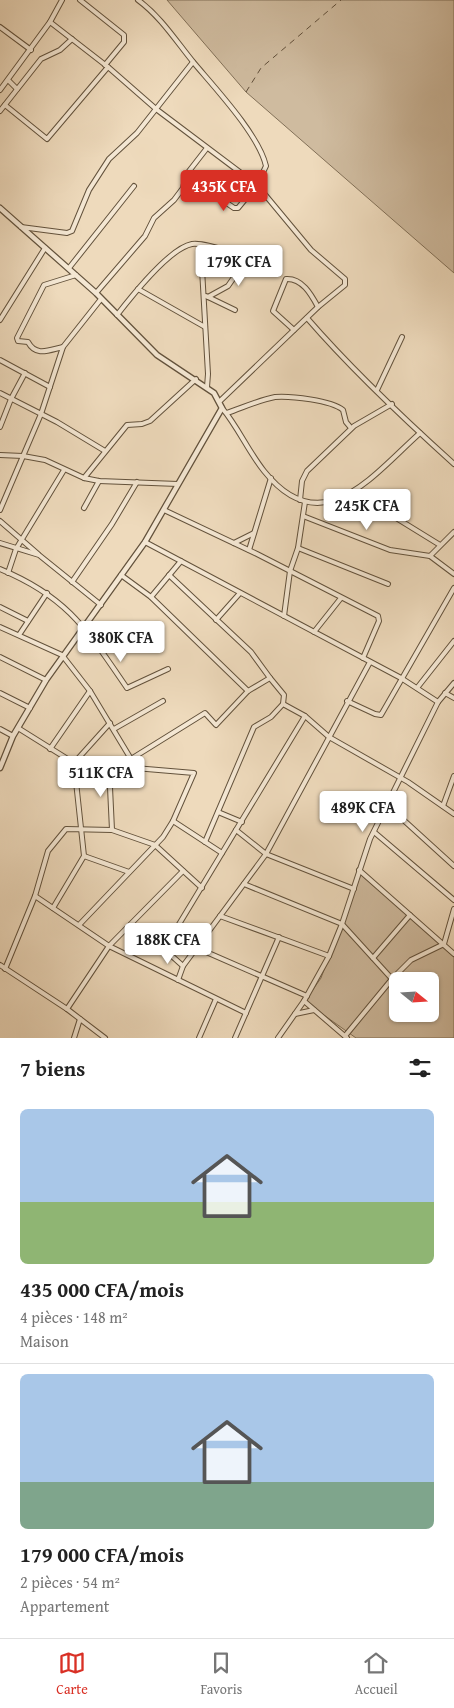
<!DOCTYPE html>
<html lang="fr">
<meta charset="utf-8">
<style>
:root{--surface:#fff;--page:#f6f6f6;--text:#222;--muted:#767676;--line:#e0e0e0;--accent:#d93025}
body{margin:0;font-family:"Gentium Book Plus",serif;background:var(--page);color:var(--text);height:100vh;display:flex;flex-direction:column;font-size:19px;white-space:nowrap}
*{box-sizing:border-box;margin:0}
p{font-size:16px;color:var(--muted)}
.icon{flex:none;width:28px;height:28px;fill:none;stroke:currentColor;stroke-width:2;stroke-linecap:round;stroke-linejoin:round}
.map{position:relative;height:1038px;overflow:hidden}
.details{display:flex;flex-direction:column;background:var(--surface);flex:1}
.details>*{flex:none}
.needle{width:32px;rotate:108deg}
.tools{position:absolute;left:389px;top:972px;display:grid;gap:10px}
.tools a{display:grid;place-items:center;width:50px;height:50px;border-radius:8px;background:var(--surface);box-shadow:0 1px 4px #0004;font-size:25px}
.price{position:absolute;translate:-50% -42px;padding:0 11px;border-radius:5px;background:#fff;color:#222;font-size:16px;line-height:32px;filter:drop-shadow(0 1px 2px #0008)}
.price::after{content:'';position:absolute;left:50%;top:30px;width:15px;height:11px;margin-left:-8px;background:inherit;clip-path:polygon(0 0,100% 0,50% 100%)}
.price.current{background:var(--accent);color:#fff}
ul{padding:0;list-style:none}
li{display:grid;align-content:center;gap:10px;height:265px;padding:0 20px}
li+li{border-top:1px solid var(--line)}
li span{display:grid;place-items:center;height:155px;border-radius:8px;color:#555}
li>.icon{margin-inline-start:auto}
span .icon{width:90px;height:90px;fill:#fffc;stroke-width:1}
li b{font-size:21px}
h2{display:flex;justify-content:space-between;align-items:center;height:60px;padding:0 20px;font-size:21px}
.dock{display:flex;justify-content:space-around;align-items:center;height:70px;border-top:1px solid var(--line);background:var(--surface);font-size:14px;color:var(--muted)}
.dock a{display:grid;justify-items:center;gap:2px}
.dock .current{color:var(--accent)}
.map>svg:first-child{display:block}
</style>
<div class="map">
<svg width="454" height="1038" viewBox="0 0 454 1038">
<rect width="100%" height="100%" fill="#eedabc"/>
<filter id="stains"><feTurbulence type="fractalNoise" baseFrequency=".004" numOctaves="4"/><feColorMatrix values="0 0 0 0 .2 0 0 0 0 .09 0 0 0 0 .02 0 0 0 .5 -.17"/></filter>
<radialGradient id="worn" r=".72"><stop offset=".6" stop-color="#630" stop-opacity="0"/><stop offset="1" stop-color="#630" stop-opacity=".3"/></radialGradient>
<g fill="#cfbb9f" stroke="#827058" fill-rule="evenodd">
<path d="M167,0H454V273L246,92Z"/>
<path d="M359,873L454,956V1038H356L307,1003V998L321,978ZM398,981H430V1014H398Z"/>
</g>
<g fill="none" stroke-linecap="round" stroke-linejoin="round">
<path stroke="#604e39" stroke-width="1" stroke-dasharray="6 5" stroke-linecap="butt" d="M246,92L261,68L341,0"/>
<defs>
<g id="minor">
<path d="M80,0L124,35V42L105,65"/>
<path d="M138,0C161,17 176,41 194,63C215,88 259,135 266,166L257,185L238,208H234L186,175"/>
<path d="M50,22L108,67L156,109L257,185L311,250L345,279V285L318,307L220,401"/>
<path d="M0,27L31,50"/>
<path d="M8,80L17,89"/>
<path d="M0,90L50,22L62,0"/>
<path d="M5,105L47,139L108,67"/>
<path d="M0,111L41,59L60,50L72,39"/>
<path d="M21,227L67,233L72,231L89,190L109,159L137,133L193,62"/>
<path d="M69,268L134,186"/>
<path d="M138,289L205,327"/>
<path d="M96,293L145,236L154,218L174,200L183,188L186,175L207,148"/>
<path d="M206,296L235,310"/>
<path d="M117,315C131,297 170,248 192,244C205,242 232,253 245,256L246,260L228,286L208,297"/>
<path d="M307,318C352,370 403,418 454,464"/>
<path d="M0,320L45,248"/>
<path d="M294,330L273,311L286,279C302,278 311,294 318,307"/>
<path d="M63,347C49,350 36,357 28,342L18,341L17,338L44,285L76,275"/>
<path d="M0,360L50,387"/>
<path d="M207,387L208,374L202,269L207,246"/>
<path d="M377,390L402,337"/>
<path d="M0,393L57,422L105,451"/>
<path d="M222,408C238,427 248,451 264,471C322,544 373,475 420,433"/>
<path d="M227,413C242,408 259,400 275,397C291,396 331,400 343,410L346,422L351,428"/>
<path d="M0,427L11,399L25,373"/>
<path d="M0,455L23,456L45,460L84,478L99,481L178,484"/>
<path d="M84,478L127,425L142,424L150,421L196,379"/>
<path d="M354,492L440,545"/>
<path d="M300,500L302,481L307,471L354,426L392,404"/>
<path d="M84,508L99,481"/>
<path d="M0,510L41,414L63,347L101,299"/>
<path d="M164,510L257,554L378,616L379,621L363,658"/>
<path d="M303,516L390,550L430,556L454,574"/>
<path d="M0,521L38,554"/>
<path d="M145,542L401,678L438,702"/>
<path d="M0,543L39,555L101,605"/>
<path d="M234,543L254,533"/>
<path d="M298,548L388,584"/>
<path d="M249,550L271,478"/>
<path d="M430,556L454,532"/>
<path d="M0,569C68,597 87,630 127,688L168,669"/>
<path d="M8,573L16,549L64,470"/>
<path d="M121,575L151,597L248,691"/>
<path d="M72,582L112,524L137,482"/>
<path d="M151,597L181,561"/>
<path d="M0,607L28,621"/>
<path d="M284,616L290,571L298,548L305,502"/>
<path d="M216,620L240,593"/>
<path d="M0,627L62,655L90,691L137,769"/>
<path d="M314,632L341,598"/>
<path d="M19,635L47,593"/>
<path d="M0,657L46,680"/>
<path d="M270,678L284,695L283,704"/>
<path d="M417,688L454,641"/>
<path d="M0,693L30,708"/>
<path d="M445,693L454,698"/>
<path d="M347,701L375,714L381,715L454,588"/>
<path d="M18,728L74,763L123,767L131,759L205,713L216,725L248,691L270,678L251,652L169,575"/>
<path d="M0,729L13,736"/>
<path d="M114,729L163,701"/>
<path d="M50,749L90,691"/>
<path d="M109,766L112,830"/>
<path d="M387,805L454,866"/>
<path d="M443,806L454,776"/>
<path d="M218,812L242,822"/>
<path d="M173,821L222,853"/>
<path d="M236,830L266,854L354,889"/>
<path d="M374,832L454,900"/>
<path d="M205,842L254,727L271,717L283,704L305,716L329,737L408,782L454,814"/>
<path d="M84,856L129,872"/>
<path d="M359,870L454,954"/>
<path d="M244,884L342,924L392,979"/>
<path d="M35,896L109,946L246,1013"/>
<path d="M53,908L84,856L74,763L110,723"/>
<path d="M220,916L329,956"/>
<path d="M79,925L163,837L173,821L194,773L123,767"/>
<path d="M197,948L307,996"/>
<path d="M373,958L410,915"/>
<path d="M0,965L67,1009L105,1038"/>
<path d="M183,966L164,949L305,716"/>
<path d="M5,969L35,896L48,851L66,829L112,830L155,845L202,888"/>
<path d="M178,980L183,966L266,854L370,662"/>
<path d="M304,1001L347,1038"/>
<path d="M67,1009L109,946L183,871"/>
<path d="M295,1014L314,1010"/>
<path d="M345,1036L392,979L411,960L444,944L454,909"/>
<path d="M74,1038L80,1019"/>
<path d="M199,1038L216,999"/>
<path d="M235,1038L279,937"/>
<path d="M278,1038L304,1001L329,956L342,924L370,839L438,702L454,683"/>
</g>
<path id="tertiary" d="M0,208L96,293L157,355L214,393L222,408L145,542L46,680L13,736L0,768"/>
</defs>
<use href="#minor" stroke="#63523c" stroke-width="6"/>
<use href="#tertiary" stroke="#63523c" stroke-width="7"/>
<use href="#minor" stroke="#f4e7d3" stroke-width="4"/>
<use href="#tertiary" stroke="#f4e7d3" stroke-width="4.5"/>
</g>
<rect width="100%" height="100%" filter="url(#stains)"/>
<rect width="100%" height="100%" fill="url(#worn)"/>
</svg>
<div class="tools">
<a><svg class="needle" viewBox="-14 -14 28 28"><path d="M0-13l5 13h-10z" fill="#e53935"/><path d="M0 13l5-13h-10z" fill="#767676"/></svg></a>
</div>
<b class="price current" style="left:224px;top:212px">435K CFA</b>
<b class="price" style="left:239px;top:287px">179K CFA</b>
<b class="price" style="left:367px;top:531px">245K CFA</b>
<b class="price" style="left:121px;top:663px">380K CFA</b>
<b class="price" style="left:101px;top:798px">511K CFA</b>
<b class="price" style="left:363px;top:833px">489K CFA</b>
<b class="price" style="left:168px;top:965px">188K CFA</b>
</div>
<section class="details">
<h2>7 biens<svg class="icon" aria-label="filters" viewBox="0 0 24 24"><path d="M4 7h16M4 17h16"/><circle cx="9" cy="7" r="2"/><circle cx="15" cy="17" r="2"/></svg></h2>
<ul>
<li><span style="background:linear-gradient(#a9c7e8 60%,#8fb573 0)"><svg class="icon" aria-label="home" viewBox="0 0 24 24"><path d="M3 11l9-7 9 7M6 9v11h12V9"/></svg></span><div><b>435 000 CFA/mois</b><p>4 pièces · 148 m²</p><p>Maison</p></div></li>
<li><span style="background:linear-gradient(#a9c7e8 70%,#7fa58c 0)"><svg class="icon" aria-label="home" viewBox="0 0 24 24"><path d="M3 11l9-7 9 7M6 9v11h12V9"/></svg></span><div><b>179 000 CFA/mois</b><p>2 pièces · 54 m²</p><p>Appartement</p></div></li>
</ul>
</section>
<nav class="dock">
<a class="current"><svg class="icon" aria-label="map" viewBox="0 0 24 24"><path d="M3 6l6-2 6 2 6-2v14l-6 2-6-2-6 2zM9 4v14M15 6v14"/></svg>Carte</a>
<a><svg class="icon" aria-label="saved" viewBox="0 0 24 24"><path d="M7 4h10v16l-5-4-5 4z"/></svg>Favoris</a>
<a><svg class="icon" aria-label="home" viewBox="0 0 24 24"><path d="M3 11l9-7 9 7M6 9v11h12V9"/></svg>Accueil</a>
</nav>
